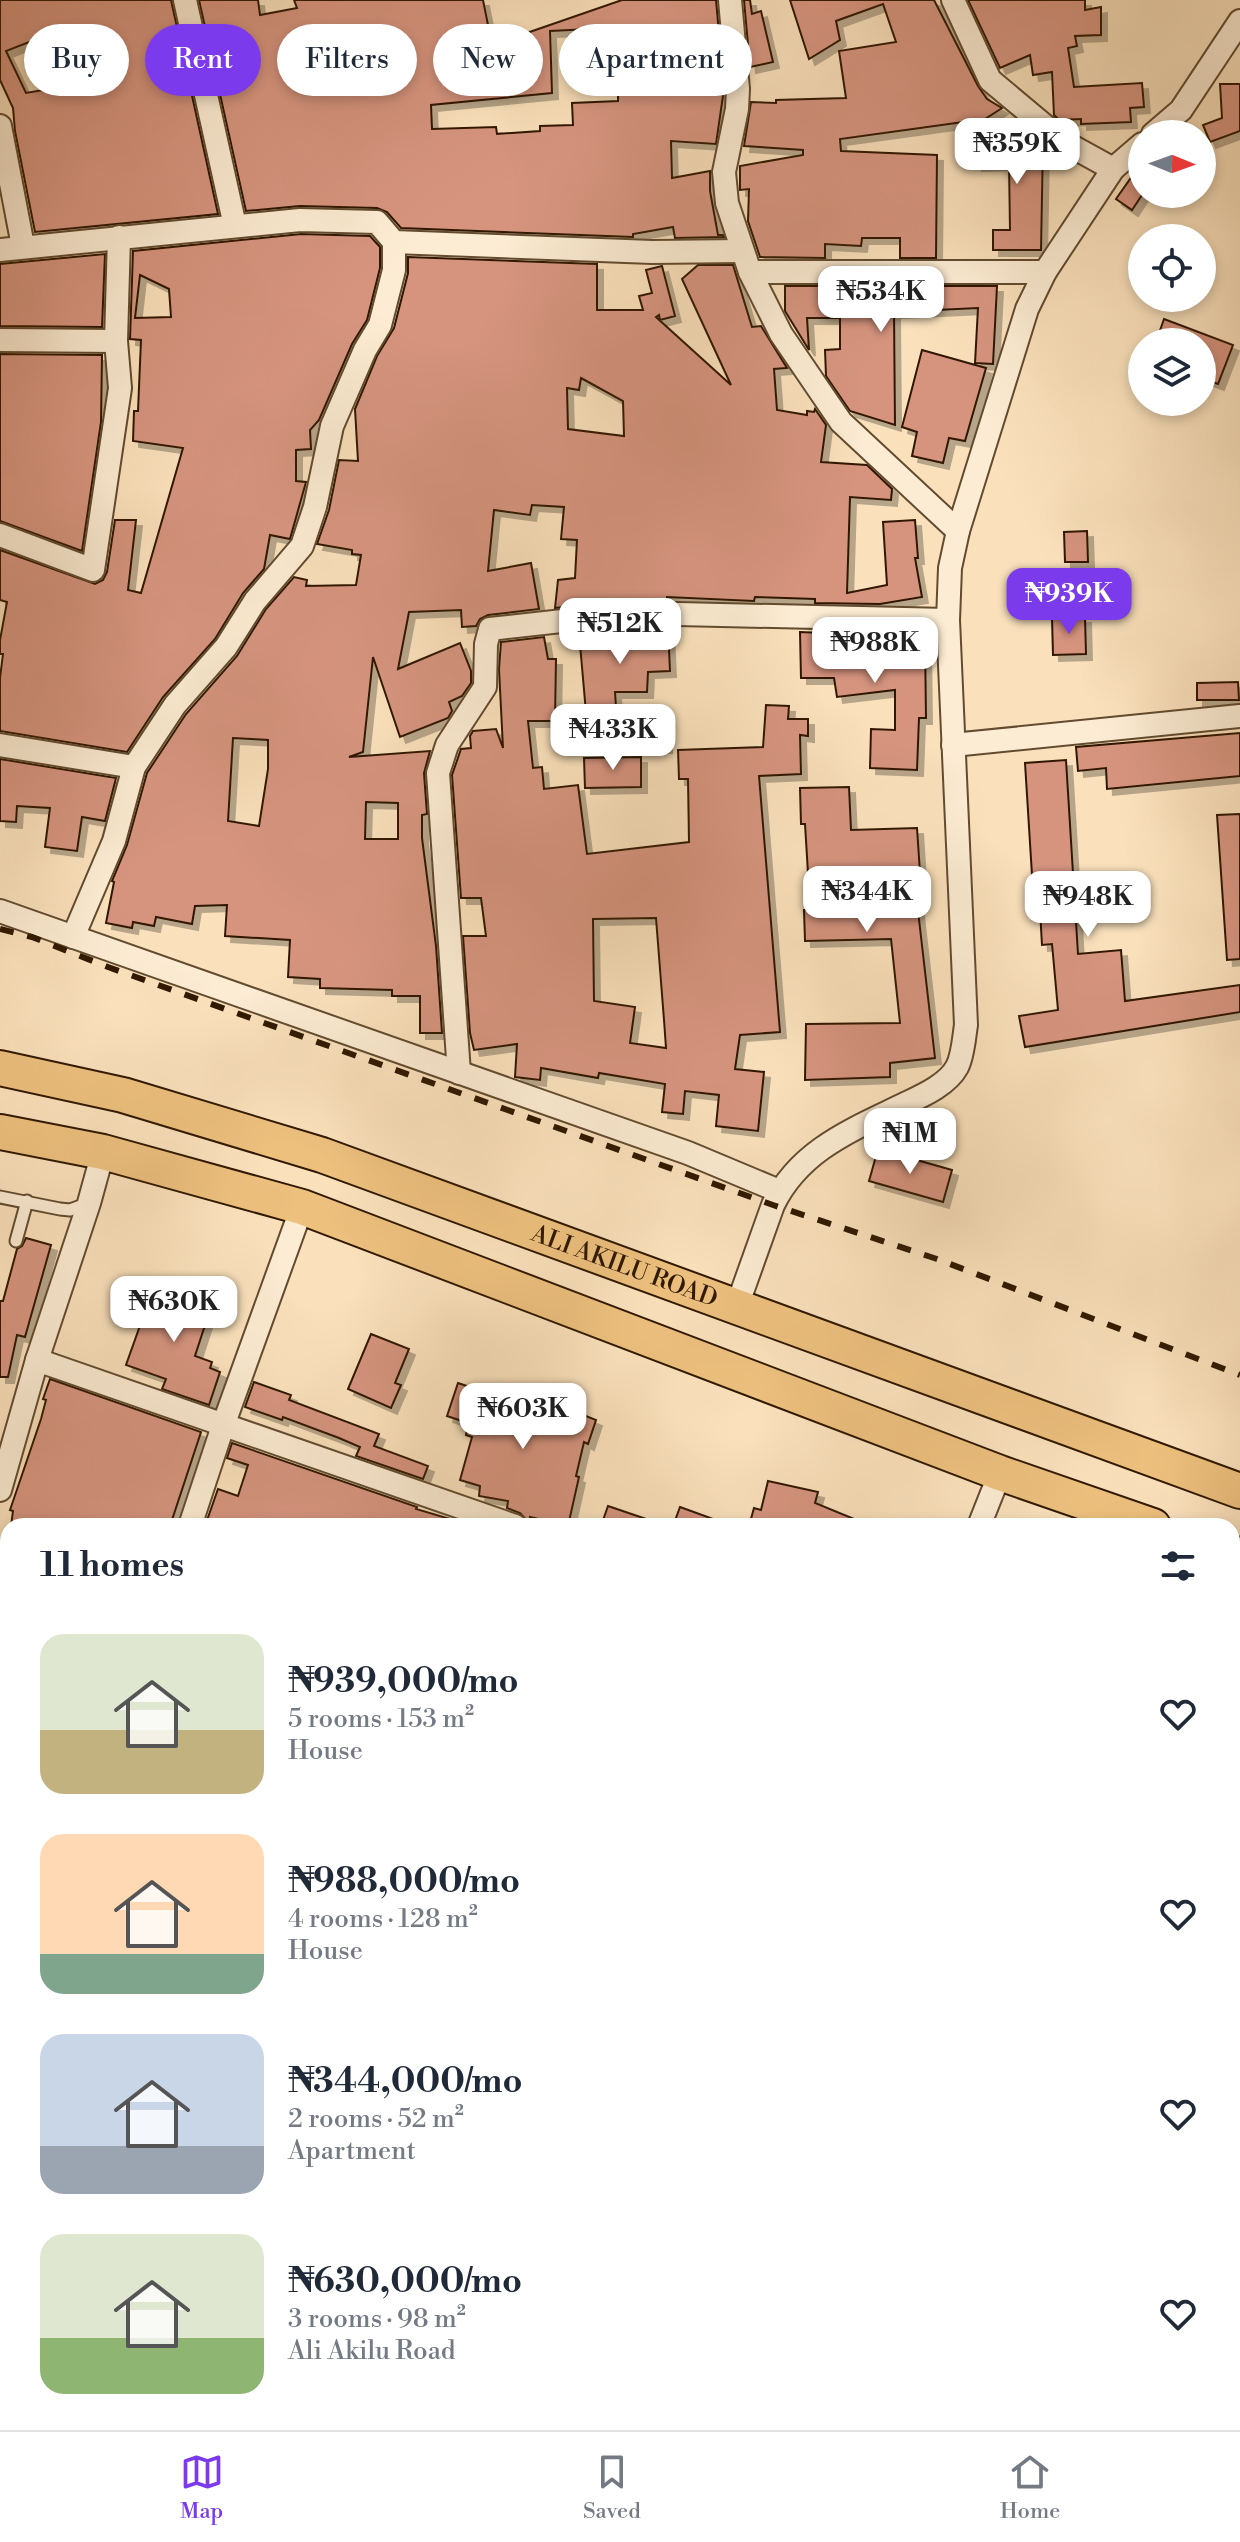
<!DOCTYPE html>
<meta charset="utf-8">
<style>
:root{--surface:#fff;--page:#f2f2f3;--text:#1f2937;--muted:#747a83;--line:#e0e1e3;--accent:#7c3aed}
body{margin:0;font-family:"Libre Bodoni",serif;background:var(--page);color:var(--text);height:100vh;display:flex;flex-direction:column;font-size:30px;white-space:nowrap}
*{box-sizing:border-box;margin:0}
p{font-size:26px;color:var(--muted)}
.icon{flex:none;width:44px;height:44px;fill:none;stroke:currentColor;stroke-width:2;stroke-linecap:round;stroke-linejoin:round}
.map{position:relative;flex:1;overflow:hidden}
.drawer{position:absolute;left:0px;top:1518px;width:1240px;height:912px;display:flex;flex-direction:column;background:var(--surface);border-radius:24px 24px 0 0;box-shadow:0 4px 12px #0003}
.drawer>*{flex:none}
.banner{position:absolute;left:24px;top:24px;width:800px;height:72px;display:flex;gap:16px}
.needle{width:52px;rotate:91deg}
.buttons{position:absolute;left:1128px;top:120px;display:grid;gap:16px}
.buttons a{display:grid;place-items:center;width:88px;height:88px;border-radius:50%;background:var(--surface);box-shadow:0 4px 12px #0003;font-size:40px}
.price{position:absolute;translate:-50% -68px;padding:0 18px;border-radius:16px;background:#fff;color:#222;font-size:26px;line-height:52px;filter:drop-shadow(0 2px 4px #0008)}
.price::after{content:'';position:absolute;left:50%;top:48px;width:24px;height:18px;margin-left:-12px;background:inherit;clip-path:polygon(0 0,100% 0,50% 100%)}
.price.on{background:var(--accent);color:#fff}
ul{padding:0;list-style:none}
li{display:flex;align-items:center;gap:24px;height:200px;padding:0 40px}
li span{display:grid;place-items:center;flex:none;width:224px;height:160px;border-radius:24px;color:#555}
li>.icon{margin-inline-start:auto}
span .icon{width:96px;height:96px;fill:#fffc;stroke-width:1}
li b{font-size:34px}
h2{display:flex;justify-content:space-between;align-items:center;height:96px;padding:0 40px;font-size:34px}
.tag{padding:0 28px;border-radius:36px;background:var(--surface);box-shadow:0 4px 12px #0003;font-size:28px;line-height:72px}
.tag.on{background:var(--accent);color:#fff}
.tab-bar{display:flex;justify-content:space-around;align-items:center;height:112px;border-top:2px solid var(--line);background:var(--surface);font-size:22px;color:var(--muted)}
.tab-bar a{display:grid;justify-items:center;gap:4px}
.tab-bar .on{color:var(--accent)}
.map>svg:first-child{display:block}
</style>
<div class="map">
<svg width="1240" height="2430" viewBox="0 0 1240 2430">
<defs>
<filter id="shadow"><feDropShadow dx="6" dy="6" stdDeviation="0" flood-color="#0004"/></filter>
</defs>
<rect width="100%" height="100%" fill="#fae1bc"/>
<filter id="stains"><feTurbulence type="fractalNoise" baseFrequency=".0025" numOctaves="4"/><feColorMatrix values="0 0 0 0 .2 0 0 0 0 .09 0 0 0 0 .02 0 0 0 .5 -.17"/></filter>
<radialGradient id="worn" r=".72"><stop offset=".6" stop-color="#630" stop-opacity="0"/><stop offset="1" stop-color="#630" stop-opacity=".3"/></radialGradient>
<g fill="#d6947f" stroke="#301900" stroke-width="2" fill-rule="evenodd" filter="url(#shadow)">
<path d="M0,0H171L218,214L35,232L15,131L13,108L0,80ZM47,35L61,87L26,93L6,51Z"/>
<path d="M199,0H258L260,15L297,8L294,0H483L492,45L622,0H716L724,89L716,144L671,141L672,178L710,171V191L718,235H723L724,237L675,238L673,227L633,234V237L401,228L387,212L377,208L300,206L246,211ZM591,29L595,62L618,59V101L572,103L573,125L540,126V131L497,134L496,127L432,129L431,105L552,93L550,31Z"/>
<path d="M744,0H750L752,14L761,11L773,62L750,67Z"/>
<path d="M790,0H934L978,86L987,99L1002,108L985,119L840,139L841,151L937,155L936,258H900V238H862L861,246L825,244V258L760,257L748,221L749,189L740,190V166L803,155V150L744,146L751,102L776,103V100L846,98L839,51L896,42L883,4L836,21L840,40L809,59Z"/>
<path d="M968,0H1085V10L1101,7V35L1075,36L1077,46L1068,48L1074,87L1142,83L1144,107L1130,108L1131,122L1081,124V119L1059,120L1054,115L1052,72L1033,75L1030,55L1000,68Z"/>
<path d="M1220,84H1240V131L1210,142L1203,125L1222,118Z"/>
<path d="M975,131L1032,134L1043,143L1041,250H993V230H1010L1009,164L976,165Z"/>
<path d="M1142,162V195L1132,210L1116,199Z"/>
<path d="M301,234L370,236L380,247V268L367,320L352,344L319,420L310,430L311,449L296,450V481L306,482L290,539L270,535L264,569L243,593L215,639L163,697L127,752L0,731V678L3,654H0V640L7,602L0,600V550L95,584L103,580L107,572L115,520H136L128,590L141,593L183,448L133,441L134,411H138L141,340L130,339L133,251ZM140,275L169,289L171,317L135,318Z"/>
<path d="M105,254L102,327L0,326V264Z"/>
<path d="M408,257L597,264V310H643L639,296L652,293L646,270L662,266L675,316L660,320L659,315L656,317L731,385L682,279L698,265H733L752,327L761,326L787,368L774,369L777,410L807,415V411L814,412L815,409L826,425L821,462L867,465L892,489L891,500L850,497L847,593L887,585L883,522L915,520L918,558H915L922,597L880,604L815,603V599L755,597L754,601L667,597V600L632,599L555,608L558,580L575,578L577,540L561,539L564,507L532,505L530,515L494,510L488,571L531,563L539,609L488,615L480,619L476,626L462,627L461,610L409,612L398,669L460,643L471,671V683L462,696L449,702L452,711L448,718L400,737L373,657L363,752L349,757L430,751L424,773L427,814L422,815V838L436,946L442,1033H420V996H392V990L320,988V979L288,977L290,940L225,936L227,905L195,906L192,924L156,917L154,926L133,922L132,928L106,923L114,882L112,881L127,845L147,773L186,714L237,656L266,609L294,577L307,580L306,586L356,585L361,555L352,554V550L317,544L329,510L339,460L358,461L355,409L377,356L394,328L408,273ZM581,378L623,401L624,436L568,429L567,388L579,390ZM233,738L268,740V769L259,826L228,821ZM366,802L398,803V839H365Z"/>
<path d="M785,286H997L993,364L975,363L978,308L894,312L895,425L850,411L826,376L825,350L840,349V318H807L809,350L785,311Z"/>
<path d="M1164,319L1233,345L1218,384L1202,378V342H1156Z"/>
<path d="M922,350L986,368L965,441L949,438L943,463L912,456L917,432L902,427Z"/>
<path d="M0,354L102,355L101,422L82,551L0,521Z"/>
<path d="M1087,531L1088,562H1065L1064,532Z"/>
<path d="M1085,617L1086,654L1053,655L1052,618Z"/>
<path d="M635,627L668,628L670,671L648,672L647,692H615L617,722L587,724L579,633Z"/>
<path d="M800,632L887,636V640H925L926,718H919L917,770L870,768L871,729L895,730V690L837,697L834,678H801Z"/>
<path d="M544,637L548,659H556L555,721H528L533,768L542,767L544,789L578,785L587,854L689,842L688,779H679L678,750L763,747L766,705L789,706L788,719H808V736L800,735L801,774L759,776L780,1032L740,1035L735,1069L764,1072L758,1131L716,1126L719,1095L685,1091L683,1114L662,1112L665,1084L599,1073L598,1078L541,1068L540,1080L515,1077L517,1044L474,1050L470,1033L463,936H486L481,898H461L452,775L461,749L471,748L470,736L473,731L496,729L503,748L499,669L501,642ZM656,918L664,1020L666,1048L630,1043L635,1007L594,1001L593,919Z"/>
<path d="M1238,682L1239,700H1197V683Z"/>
<path d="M643,726H666V747H644Z"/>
<path d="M1240,733V776L1107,789L1106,768L1078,771L1076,747Z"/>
<path d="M641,757V787L585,788L584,758Z"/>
<path d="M0,759L116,778L105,821L82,817L77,851L45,847L50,808L17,806L16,822L0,821Z"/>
<path d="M1066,760L1078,954L1121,950L1125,1001L1240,985V1012L1025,1047L1019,1016L1058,1010L1052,944L1042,945L1038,875H1032L1025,763Z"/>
<path d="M849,787L851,830L917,828L922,902H917L935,1058L890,1063V1077L805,1080L806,1024L900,1023L891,939L805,941L804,910L829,909L827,872L808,873L805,824H801L800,788Z"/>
<path d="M1240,814V959L1227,960L1217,815Z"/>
<path d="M878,1149L952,1170L943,1202L869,1181Z"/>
<path d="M26,1238L51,1245L25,1337L17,1335L8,1377H0V1301H3L17,1249L22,1246Z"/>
<path d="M157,1278L194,1292L188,1310L208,1316L195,1356L212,1362L210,1368L220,1372L209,1405L162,1389L166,1379L126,1365Z"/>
<path d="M371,1334L409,1349L395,1383L401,1385L391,1408L348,1389Z"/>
<path d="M50,1379L201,1432L170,1526H11L13,1511L10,1510L41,1419L46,1400L43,1399Z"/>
<path d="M254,1382L291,1395L289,1400L379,1434L374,1446L428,1466L423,1479L356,1456L360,1447L339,1438L283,1417L282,1420L245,1407Z"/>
<path d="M458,1383L517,1403L522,1390L596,1420L588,1444L584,1442L576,1476L579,1477L568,1526L530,1517L529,1523L520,1513L507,1508L508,1501L479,1496L480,1486L460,1480L472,1437L466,1435L468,1423L447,1416Z"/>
<path d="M232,1443L417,1507L416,1509L460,1522L459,1526H409L391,1521L390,1526H205L218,1489L238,1496L248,1465L227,1458Z"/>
<path d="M768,1481L818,1492L815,1503L871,1526H749L754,1508L761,1510Z"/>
<path d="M608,1506L658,1523V1526H601Z"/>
<path d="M680,1507L727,1524L726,1526H673Z"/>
</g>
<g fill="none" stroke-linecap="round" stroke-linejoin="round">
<defs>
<g id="lane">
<path d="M0,1197L60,1209L70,1210L89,1203"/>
<path d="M16,1241L27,1201"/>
</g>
<g id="street">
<path d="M185,0L235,226"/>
<path d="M730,0L738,89L737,109L724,172L727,203L750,272L781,334L841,422L958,531"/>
<path d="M953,0L990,80L1064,142L1113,169"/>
<path d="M0,126L23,246"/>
<path d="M1153,134L1181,110L1240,21"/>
<path d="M0,250L300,220L377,222L394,242L652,252L742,251"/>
<path d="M750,272H1045"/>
<path d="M0,340L116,341"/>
<path d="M0,535L93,570L120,388L116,341L119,237"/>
<path d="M0,745L134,767"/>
<path d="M953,745L1240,716"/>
<path d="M0,911L688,1153L779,1191"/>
<path d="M73,937L114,841L134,767L175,705L226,647L255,601L302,546L315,507L332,426L365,350L380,325L394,270V242"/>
<path d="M459,1073L438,773L447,745L485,687L486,644L490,629L634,613L948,620"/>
<path d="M737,1306L773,1205C800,1149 854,1129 907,1103C924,1095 948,1084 957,1067C963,1056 964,1037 966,1025L948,620L950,568L958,531L1027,309L1045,272L1113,169L1142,144"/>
<path d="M37,1360L515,1526"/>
<path d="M0,1490L37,1360L89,1203L103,1152"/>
<path d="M190,1526L224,1423L302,1207"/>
<path d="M979,1526L1000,1473"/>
<path d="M1232,1775L1240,1778"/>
<path d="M0,1812L8,1813"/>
<path d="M1232,1906L1240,1909"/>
<path d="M0,1956L8,1957"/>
<path d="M1232,2173L1240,2176"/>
<path d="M1232,2329L1240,2331"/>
<path d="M0,2384L8,2385"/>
<path d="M194,2422L217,2430"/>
<path d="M635,2422L659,2430"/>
<path d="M1091,2422L1119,2430"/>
<path d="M234,2430L237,2422"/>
</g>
<g id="primary">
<path id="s1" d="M0,1068L123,1095L322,1155L1240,1491"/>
<path d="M0,1132L103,1152L302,1207L1000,1473L1153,1526"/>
<path d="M1232,1553L1240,1556"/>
</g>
</defs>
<use href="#lane" stroke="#624b2f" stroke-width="15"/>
<use href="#street" stroke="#624b2f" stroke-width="26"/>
<use href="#primary" stroke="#301900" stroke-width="38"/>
<use href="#lane" stroke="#fcecd3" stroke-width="11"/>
<use href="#street" stroke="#fcecd3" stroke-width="22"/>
<use href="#primary" stroke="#edc07e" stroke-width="34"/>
<path stroke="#301900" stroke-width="6" stroke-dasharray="14 14" stroke-linecap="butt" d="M0,929L32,937L108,967L773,1205L937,1259L1240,1375"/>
</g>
<g text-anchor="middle" stroke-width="8" stroke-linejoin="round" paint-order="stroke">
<g font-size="24" fill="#301900" stroke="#fcecd3">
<text dy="8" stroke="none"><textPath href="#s1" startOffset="656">ALI AKILU ROAD</textPath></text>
</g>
</g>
<rect width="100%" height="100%" filter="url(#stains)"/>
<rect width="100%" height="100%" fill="url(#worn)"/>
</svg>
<div class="buttons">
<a><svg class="needle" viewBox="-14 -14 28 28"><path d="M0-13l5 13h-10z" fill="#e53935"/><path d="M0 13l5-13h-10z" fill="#747a83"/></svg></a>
<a><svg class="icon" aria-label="locate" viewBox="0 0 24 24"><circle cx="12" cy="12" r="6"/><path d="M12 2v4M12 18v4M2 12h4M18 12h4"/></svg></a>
<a><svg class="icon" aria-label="layers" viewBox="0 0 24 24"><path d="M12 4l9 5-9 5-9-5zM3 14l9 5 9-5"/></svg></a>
</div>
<b class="price" style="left:1017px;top:186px">₦359K</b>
<b class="price" style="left:881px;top:334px">₦534K</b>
<b class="price on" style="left:1069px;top:636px">₦939K</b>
<b class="price" style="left:620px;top:666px">₦512K</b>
<b class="price" style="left:875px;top:685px">₦988K</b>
<b class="price" style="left:613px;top:772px">₦433K</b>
<b class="price" style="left:867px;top:934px">₦344K</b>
<b class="price" style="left:1088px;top:939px">₦948K</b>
<b class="price" style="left:910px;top:1176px">₦1M</b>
<b class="price" style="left:174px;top:1344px">₦630K</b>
<b class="price" style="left:523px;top:1451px">₦603K</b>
<div class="banner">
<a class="tag">Buy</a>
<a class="tag on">Rent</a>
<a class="tag">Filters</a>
<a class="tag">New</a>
<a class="tag">Apartment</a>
</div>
<section class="drawer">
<h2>11 homes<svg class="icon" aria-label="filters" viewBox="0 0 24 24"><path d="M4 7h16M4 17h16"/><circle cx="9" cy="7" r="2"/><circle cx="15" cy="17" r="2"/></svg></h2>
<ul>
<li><span style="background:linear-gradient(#dfe7d0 60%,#c2b280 0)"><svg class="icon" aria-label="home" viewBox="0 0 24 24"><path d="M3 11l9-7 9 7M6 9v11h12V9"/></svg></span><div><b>₦939,000/mo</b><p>5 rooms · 153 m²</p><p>House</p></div><svg class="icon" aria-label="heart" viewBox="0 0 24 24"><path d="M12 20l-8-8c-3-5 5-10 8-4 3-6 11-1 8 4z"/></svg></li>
<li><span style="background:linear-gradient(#ffd9b3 75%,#7fa58c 0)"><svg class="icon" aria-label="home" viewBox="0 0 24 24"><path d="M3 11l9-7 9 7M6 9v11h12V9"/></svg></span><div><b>₦988,000/mo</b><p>4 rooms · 128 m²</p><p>House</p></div><svg class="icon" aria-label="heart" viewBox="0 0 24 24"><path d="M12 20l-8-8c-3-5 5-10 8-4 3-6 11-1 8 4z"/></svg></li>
<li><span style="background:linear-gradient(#c9d6e8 70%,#9aa5b1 0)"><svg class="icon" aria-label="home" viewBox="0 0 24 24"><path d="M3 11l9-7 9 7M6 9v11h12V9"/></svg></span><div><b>₦344,000/mo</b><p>2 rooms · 52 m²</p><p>Apartment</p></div><svg class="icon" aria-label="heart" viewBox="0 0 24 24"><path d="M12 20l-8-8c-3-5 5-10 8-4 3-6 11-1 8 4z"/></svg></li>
<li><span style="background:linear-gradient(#dfe7d0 65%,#8fb573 0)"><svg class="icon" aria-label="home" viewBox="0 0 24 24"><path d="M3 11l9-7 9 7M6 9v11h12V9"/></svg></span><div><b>₦630,000/mo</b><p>3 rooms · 98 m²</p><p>Ali Akilu Road</p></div><svg class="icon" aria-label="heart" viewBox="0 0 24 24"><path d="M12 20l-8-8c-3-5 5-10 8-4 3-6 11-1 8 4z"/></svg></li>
</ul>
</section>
</div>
<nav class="tab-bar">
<a class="on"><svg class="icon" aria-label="map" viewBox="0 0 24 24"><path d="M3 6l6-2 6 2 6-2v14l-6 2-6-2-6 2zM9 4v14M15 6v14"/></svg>Map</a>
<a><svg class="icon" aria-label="saved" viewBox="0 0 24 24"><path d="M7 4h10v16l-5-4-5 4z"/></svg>Saved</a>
<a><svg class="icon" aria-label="home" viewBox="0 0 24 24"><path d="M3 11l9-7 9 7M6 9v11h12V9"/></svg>Home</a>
</nav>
